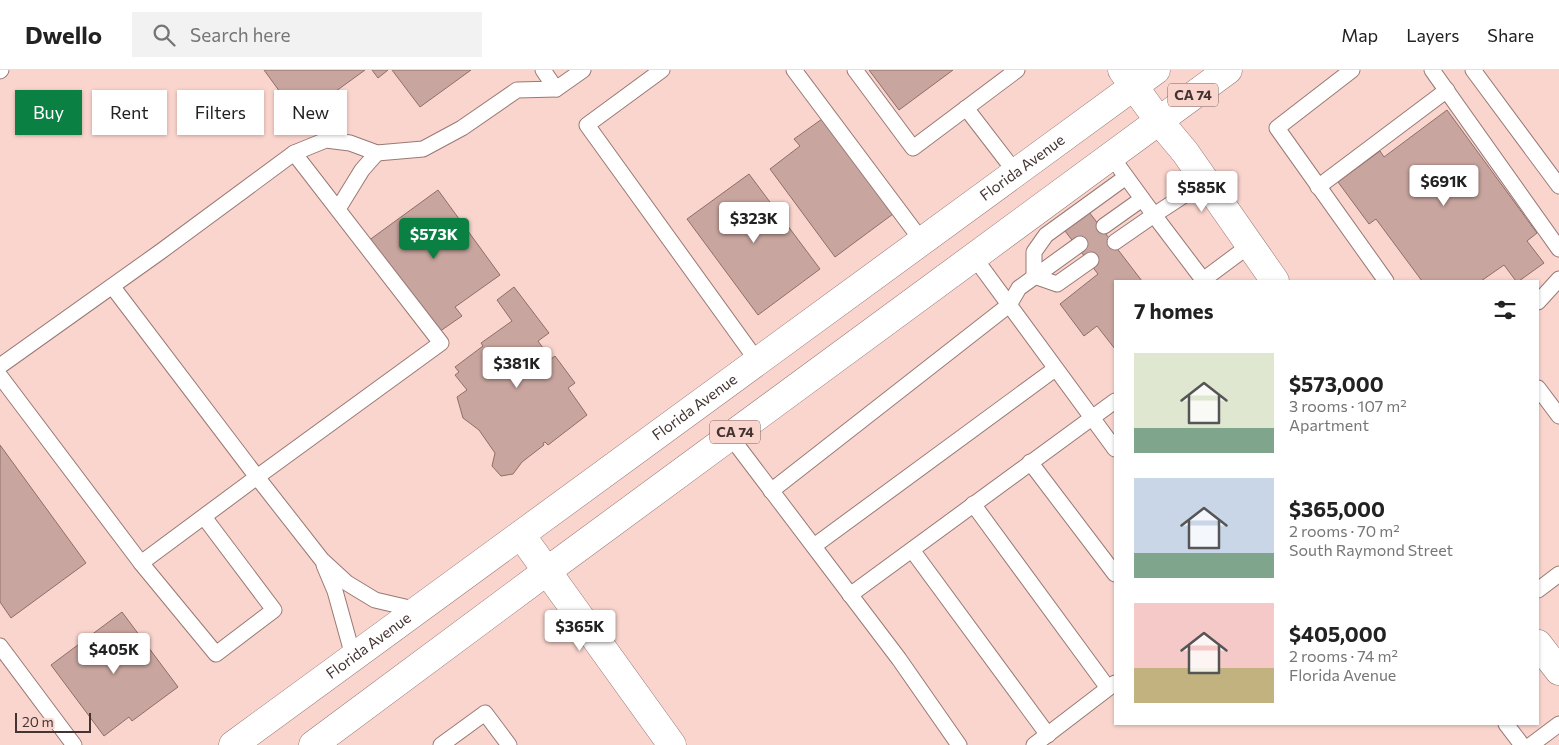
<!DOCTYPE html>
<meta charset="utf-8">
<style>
:root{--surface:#fff;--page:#f2f2f2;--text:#222;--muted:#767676;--line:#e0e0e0;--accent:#0b8043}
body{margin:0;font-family:Commissioner,sans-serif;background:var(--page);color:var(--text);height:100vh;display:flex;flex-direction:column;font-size:19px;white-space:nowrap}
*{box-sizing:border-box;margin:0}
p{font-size:16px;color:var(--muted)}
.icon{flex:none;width:28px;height:28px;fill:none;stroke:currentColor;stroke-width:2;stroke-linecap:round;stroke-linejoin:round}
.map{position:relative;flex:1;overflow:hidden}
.sheet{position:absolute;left:1114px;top:210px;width:425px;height:445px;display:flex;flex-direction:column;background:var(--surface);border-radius:0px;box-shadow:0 1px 4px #0004}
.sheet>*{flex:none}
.hud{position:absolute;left:15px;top:20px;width:475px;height:45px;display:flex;gap:10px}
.scale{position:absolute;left:15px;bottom:12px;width:76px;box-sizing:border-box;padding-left:5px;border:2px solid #433432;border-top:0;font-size:14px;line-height:18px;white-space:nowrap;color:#433432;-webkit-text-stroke:4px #fad5ce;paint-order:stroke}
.price{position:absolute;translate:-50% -42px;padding:0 11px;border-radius:5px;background:#fff;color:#222;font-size:16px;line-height:32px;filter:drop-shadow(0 1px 2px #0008)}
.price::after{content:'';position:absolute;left:50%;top:30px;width:15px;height:11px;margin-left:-8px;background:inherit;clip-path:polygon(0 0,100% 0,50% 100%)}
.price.on{background:var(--accent);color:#fff}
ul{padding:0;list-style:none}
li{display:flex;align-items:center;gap:15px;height:125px;padding:0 20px}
li span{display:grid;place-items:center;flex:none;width:140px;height:100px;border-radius:0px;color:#555}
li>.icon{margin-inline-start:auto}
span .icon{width:60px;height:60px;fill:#fffc;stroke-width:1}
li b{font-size:21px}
h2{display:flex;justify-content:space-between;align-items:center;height:60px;padding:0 20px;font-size:21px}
.tag{padding:0 18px;border-radius:0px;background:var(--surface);box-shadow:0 1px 4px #0004;font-size:18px;line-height:45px}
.tag.on{background:var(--accent);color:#fff}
header{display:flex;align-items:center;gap:30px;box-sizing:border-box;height:70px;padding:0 25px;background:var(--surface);border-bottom:1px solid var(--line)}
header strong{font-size:24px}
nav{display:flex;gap:28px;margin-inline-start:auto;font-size:18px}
.search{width:350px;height:45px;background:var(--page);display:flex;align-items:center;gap:12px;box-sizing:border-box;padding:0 18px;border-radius:0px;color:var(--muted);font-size:19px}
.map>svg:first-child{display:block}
</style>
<header>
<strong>Dwello</strong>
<div class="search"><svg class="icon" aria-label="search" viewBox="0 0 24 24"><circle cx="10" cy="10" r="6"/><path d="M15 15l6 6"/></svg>Search here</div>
<nav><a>Map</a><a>Layers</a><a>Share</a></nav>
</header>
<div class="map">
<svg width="1559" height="675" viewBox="0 0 1559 675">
<rect width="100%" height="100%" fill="#fad5ce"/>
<g fill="#c9a59f" stroke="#8f6e69">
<path d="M264,0H365L299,48Z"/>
<path d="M372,0H388L378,8Z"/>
<path d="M392,0H471L420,37Z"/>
<path d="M869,0H953L899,40Z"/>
<path d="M1447,40L1537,163L1527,171L1544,193L1519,211H1516L1504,195L1481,211H1422L1376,149L1369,154L1338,112L1380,81L1384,87Z"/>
<path d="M822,49L893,144L835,187L770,99L800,76L794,69Z"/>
<path d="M749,104L820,199L758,245L687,149Z"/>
<path d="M438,120L500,205L455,237L462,246L436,264L368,171Z"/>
<path d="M1089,142L1142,211H1115V279L1097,256L1084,266L1060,234L1098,204L1065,161Z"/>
<path d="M514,217L549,263L538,271L551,289L555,286L575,313L568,318L587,345L548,375L545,372L543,373L544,375L522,392L513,404L501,406L492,396L495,383L479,360L463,348L457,327L467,320L455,305L459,302L455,297L483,276L481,273L512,251L497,230Z"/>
<path d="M0,375L86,493L11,548L0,532Z"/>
<path d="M122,542L178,617L132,651L129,647L104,666L51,595Z"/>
</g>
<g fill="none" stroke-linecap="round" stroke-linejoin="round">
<defs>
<g id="lane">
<path d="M543,0L556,19"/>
<path d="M662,0L587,55L758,292"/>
<path d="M794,0L922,171"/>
<path d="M855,0L913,78L1017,0"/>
<path d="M1352,0L1277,58L1386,211"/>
<path d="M1432,0L1559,179"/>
<path d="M1473,0L1559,116"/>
<path d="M0,1L1,0"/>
<path d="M966,38L1016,103"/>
<path d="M294,83L326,70L350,73L377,83L423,79L462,58L517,20L556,19L583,0"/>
<path d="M1111,86L1154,145L1115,172"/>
<path d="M1318,117L1447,20"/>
<path d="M338,139L362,100L377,83"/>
<path d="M1104,156L1142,129"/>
<path d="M974,187L1115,379"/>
<path d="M1091,190L1057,214L1034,206V182L1046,165L1126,107"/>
<path d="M1203,210L1250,175"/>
<path d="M1204,211L1154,145L1206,111"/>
<path d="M1538,232L1559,209"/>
<path d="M0,296L160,182L294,83L441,273L257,407L112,216"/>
<path d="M0,306L141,493L257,407L322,490L347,513L375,530L418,540"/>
<path d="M1538,318L1559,346"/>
<path d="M730,366L899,589L959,675"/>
<path d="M1030,392L1115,504"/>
<path d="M771,421L1009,235L1019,218L1080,174"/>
<path d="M973,434L1108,618"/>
<path d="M814,476L1055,299"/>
<path d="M912,480L1048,665"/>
<path d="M141,493L216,584L274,540L204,447"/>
<path d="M324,495L335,521L353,586"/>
<path d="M1538,520L1559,504"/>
<path d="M850,525L1115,331"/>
<path d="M0,576L74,675"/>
<path d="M1506,654L1522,675"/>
<path d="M441,675L485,643L509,675"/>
<path d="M1034,675L1115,613"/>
<path d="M1531,675L1559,654"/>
</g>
<g id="street">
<path d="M1159,51L1185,82L1275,211"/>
<path d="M521,465L672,675"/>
<path d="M1538,574L1559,601"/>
</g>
<path id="secondary" d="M1122,0L1159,51"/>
<g id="primary">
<path id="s1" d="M233,675L1156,0"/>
<path d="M313,675L547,501L1228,0"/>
</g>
</defs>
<use href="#lane" stroke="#9a7973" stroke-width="17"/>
<use href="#street" stroke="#9a7973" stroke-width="29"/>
<use href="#secondary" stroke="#9a7973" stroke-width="29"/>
<use href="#primary" stroke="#9a7973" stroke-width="29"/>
<use href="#lane" stroke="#fff" stroke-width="15"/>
<use href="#street" stroke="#fff" stroke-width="28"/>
<use href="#secondary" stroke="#fff" stroke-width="28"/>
<use href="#primary" stroke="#fff" stroke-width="28"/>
</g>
<g text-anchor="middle" stroke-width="4" stroke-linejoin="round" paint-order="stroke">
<g fill="#fad5ce" stroke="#7a6461" stroke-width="1">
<rect x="1168" y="13.5" width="50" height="23" rx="4"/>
<rect x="710" y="350.5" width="50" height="23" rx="4"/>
</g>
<g font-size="14" font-weight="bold" fill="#433432">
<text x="1193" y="30">CA 74</text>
<text x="735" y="367">CA 74</text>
</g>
<g font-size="15" fill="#433432" stroke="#fad5ce">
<text dy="5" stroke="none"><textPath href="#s1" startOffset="978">Florida Avenue</textPath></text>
<text dy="5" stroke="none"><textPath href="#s1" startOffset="572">Florida Avenue</textPath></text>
<text dy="5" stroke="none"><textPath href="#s1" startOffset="168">Florida Avenue</textPath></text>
</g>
</g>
</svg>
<div class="scale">20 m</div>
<b class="price" style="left:1444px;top:137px">$691K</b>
<b class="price" style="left:1202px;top:143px">$585K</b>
<b class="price" style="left:754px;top:174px">$323K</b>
<b class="price on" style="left:434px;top:190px">$573K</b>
<b class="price" style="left:517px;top:319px">$381K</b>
<b class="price" style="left:580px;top:582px">$365K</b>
<b class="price" style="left:114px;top:605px">$405K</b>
<div class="hud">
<a class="tag on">Buy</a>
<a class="tag">Rent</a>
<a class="tag">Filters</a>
<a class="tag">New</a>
</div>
<section class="sheet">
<h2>7 homes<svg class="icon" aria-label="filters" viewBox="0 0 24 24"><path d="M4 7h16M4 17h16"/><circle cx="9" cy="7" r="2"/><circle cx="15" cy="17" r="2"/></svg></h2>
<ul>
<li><span style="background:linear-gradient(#dfe7d0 75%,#7fa58c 0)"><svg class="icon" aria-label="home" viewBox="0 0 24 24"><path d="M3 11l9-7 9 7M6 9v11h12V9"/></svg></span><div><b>$573,000</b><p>3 rooms · 107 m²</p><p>Apartment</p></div></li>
<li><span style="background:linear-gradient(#c9d6e8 75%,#7fa58c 0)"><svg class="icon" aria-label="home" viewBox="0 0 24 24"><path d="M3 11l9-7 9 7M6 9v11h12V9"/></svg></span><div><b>$365,000</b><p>2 rooms · 70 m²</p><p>South Raymond Street</p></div></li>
<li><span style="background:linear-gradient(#f6c9c9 65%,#c2b280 0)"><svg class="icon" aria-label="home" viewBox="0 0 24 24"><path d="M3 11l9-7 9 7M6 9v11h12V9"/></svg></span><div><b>$405,000</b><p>2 rooms · 74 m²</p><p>Florida Avenue</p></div></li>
</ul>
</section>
</div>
